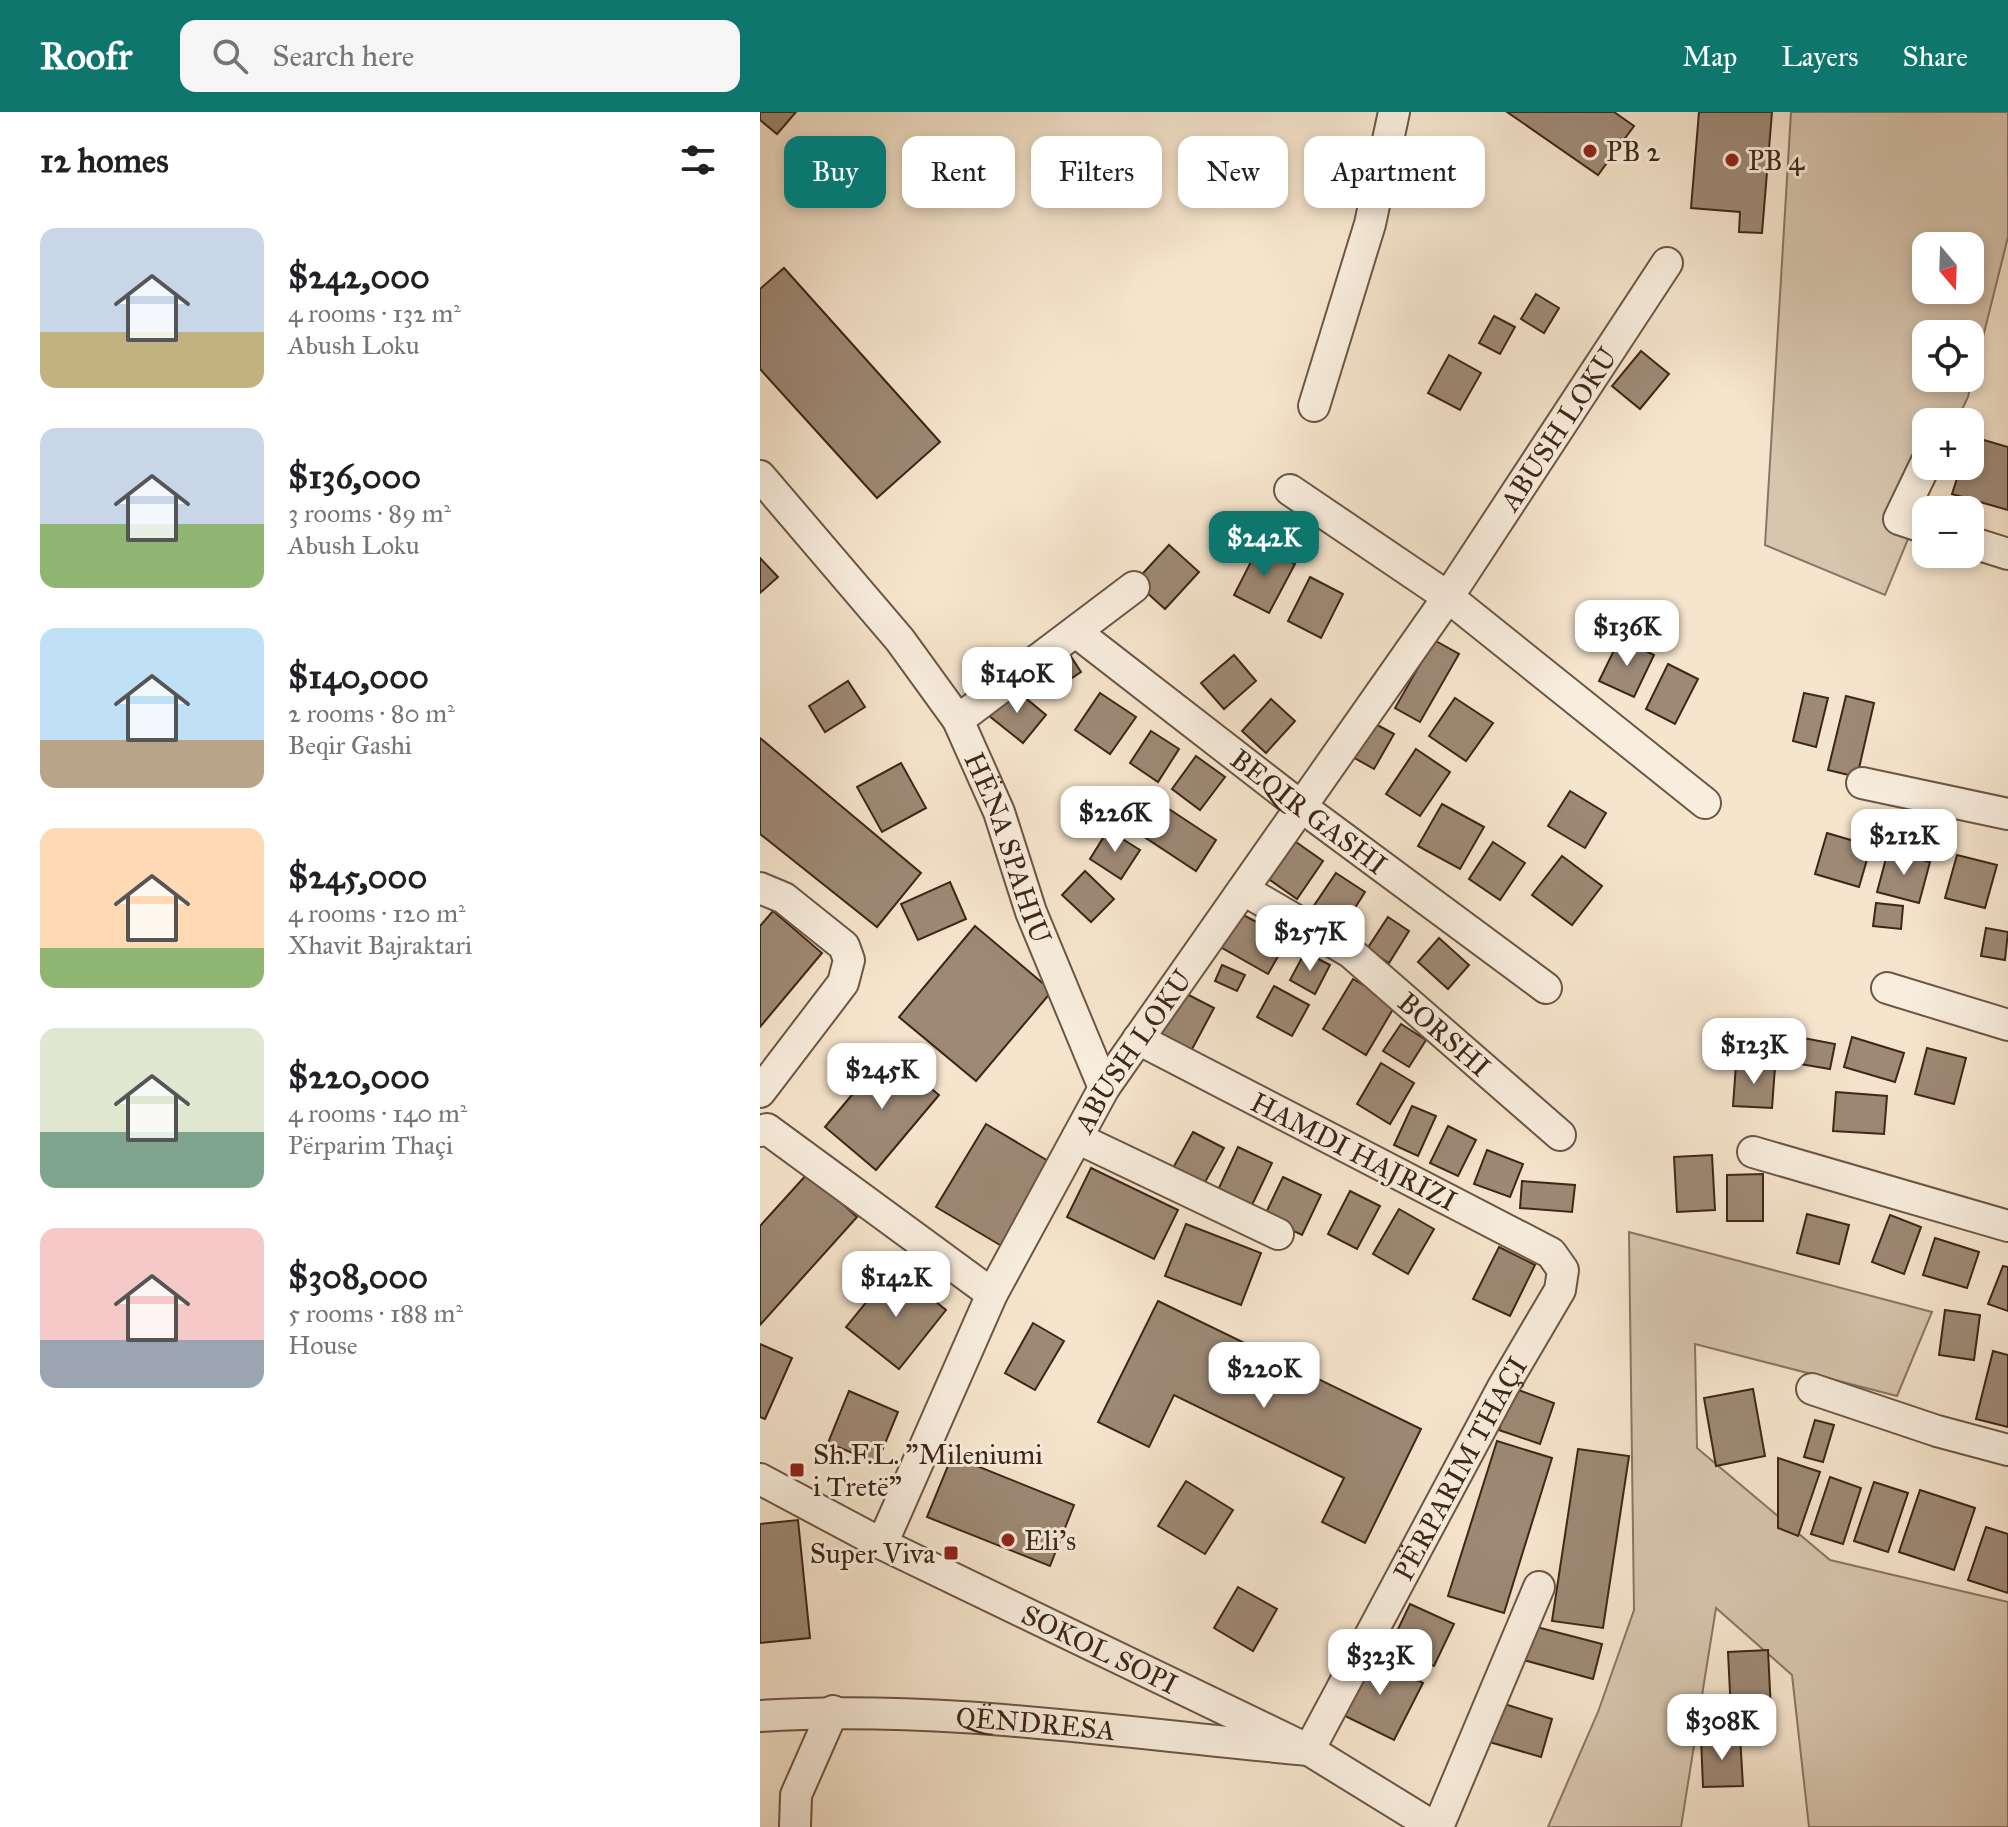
<!DOCTYPE html>
<meta charset="utf-8">
<style>
:root{--surface:#fff;--page:#f6f6f6;--text:#202124;--muted:#757577;--accent:#0f766e}
body{margin:0;font-family:"IM FELL Great Primer",serif;background:var(--page);color:var(--text);height:100vh;display:flex;flex-direction:column;font-size:30px;white-space:nowrap}
*{box-sizing:border-box;margin:0}
p{font-size:26px;color:var(--muted)}
.icon{flex:none;width:44px;height:44px;fill:none;stroke:currentColor;stroke-width:2;stroke-linecap:round;stroke-linejoin:round}
.map{position:relative;flex:1;overflow:hidden}
.drawer{display:flex;flex-direction:column;background:var(--surface);width:760px}
.drawer>*{flex:none}
.guide{position:absolute;left:24px;top:24px;width:760px;height:72px;display:flex;gap:16px}
.needle{width:52px;rotate:161deg}
.buttons{position:absolute;left:1152px;top:120px;display:grid;gap:16px}
.buttons a{display:grid;place-items:center;width:72px;height:72px;border-radius:16px;background:var(--surface);box-shadow:0 4px 12px #0003;font-size:40px}
.price{position:absolute;translate:-50% -68px;padding:0 18px;border-radius:16px;background:#fff;color:#222;font-size:26px;line-height:52px;filter:drop-shadow(0 2px 4px #0008)}
.price::after{content:'';position:absolute;left:50%;top:48px;width:24px;height:18px;margin-left:-12px;background:inherit;clip-path:polygon(0 0,100% 0,50% 100%)}
.price.active{background:var(--accent);color:#fff}
ul{padding:0;list-style:none}
li{display:flex;align-items:center;gap:24px;height:200px;padding:0 40px}
li span{display:grid;place-items:center;flex:none;width:224px;height:160px;border-radius:16px;color:#555}
li>.icon{margin-inline-start:auto}
span .icon{width:96px;height:96px;fill:#fffc;stroke-width:1}
li b{font-size:34px}
h2{display:flex;justify-content:space-between;align-items:center;height:96px;padding:0 40px;font-size:34px}
.pill{padding:0 28px;border-radius:16px;background:var(--surface);box-shadow:0 4px 12px #0003;font-size:28px;line-height:72px}
.pill.active{background:var(--accent);color:#fff}
header{display:flex;align-items:center;gap:48px;box-sizing:border-box;height:112px;padding:0 40px;background:var(--accent);color:#fff}
header strong{font-size:38px}
nav{display:flex;gap:44px;margin-inline-start:auto;font-size:28px}
.search{width:560px;height:72px;background:var(--page);display:flex;align-items:center;gap:20px;box-sizing:border-box;padding:0 28px;border-radius:16px;color:var(--muted);font-size:30px}
main{display:flex;flex:1;min-height:0}
.map>svg:first-child{display:block}
</style>
<header>
<strong>Roofr</strong>
<div class="search"><svg class="icon" aria-label="search" viewBox="0 0 24 24"><circle cx="10" cy="10" r="6"/><path d="M15 15l6 6"/></svg>Search here</div>
<nav><a>Map</a><a>Layers</a><a>Share</a></nav>
</header>
<main>
<section class="drawer">
<h2>12 homes<svg class="icon" aria-label="filters" viewBox="0 0 24 24"><path d="M4 7h16M4 17h16"/><circle cx="9" cy="7" r="2"/><circle cx="15" cy="17" r="2"/></svg></h2>
<ul>
<li><span style="background:linear-gradient(#c9d6e8 65%,#c2b280 0)"><svg class="icon" aria-label="home" viewBox="0 0 24 24"><path d="M3 11l9-7 9 7M6 9v11h12V9"/></svg></span><div><b>$242,000</b><p>4 rooms · 132 m²</p><p>Abush Loku</p></div></li>
<li><span style="background:linear-gradient(#c9d6e8 60%,#8fb573 0)"><svg class="icon" aria-label="home" viewBox="0 0 24 24"><path d="M3 11l9-7 9 7M6 9v11h12V9"/></svg></span><div><b>$136,000</b><p>3 rooms · 89 m²</p><p>Abush Loku</p></div></li>
<li><span style="background:linear-gradient(#bfe0f5 70%,#b9a48a 0)"><svg class="icon" aria-label="home" viewBox="0 0 24 24"><path d="M3 11l9-7 9 7M6 9v11h12V9"/></svg></span><div><b>$140,000</b><p>2 rooms · 80 m²</p><p>Beqir Gashi</p></div></li>
<li><span style="background:linear-gradient(#ffd9b3 75%,#8fb573 0)"><svg class="icon" aria-label="home" viewBox="0 0 24 24"><path d="M3 11l9-7 9 7M6 9v11h12V9"/></svg></span><div><b>$245,000</b><p>4 rooms · 120 m²</p><p>Xhavit Bajraktari</p></div></li>
<li><span style="background:linear-gradient(#dfe7d0 65%,#7fa58c 0)"><svg class="icon" aria-label="home" viewBox="0 0 24 24"><path d="M3 11l9-7 9 7M6 9v11h12V9"/></svg></span><div><b>$220,000</b><p>4 rooms · 140 m²</p><p>Përparim Thaçi</p></div></li>
<li><span style="background:linear-gradient(#f6c9c9 70%,#9aa5b1 0)"><svg class="icon" aria-label="home" viewBox="0 0 24 24"><path d="M3 11l9-7 9 7M6 9v11h12V9"/></svg></span><div><b>$308,000</b><p>5 rooms · 188 m²</p><p>House</p></div></li>
</ul>
</section>
<div class="map">
<svg width="1248" height="1715" viewBox="0 0 1248 1715">
<rect width="100%" height="100%" fill="#f6e5cd"/>
<filter id="stains"><feTurbulence type="fractalNoise" baseFrequency=".0025" numOctaves="4"/><feColorMatrix values="0 0 0 0 .2 0 0 0 0 .09 0 0 0 0 .02 0 0 0 .5 -.17"/></filter>
<radialGradient id="worn" r=".72"><stop offset=".6" stop-color="#630" stop-opacity="0"/><stop offset="1" stop-color="#630" stop-opacity=".3"/></radialGradient>
<g fill="#d7c5ae" stroke="#8a7662" stroke-width="2" fill-rule="evenodd">
<path d="M1031,0H1248V125L1208,285L1196,310H1166V354H1178L1125,483L1005,433ZM1166,134H1210V178H1166ZM1166,222H1210V266H1166Z"/>
<path d="M869,1120L1172,1200L1137,1284L935,1232L937,1336L1070,1448L1248,1490V1715H1049L1032,1563L956,1496L921,1715H788L838,1600L874,1498Z"/>
</g>
<g fill="#9e8975" stroke="#3e2616" stroke-width="2">
<path d="M0,0H36L17,22L0,8Z"/>
<path d="M747,0H854L874,14L838,63Z"/>
<path d="M939,0H1012L1002,121L979,120L980,100L931,96Z"/>
<path d="M24,156L180,330L117,386L0,257V177Z"/>
<path d="M776,182L799,196L784,221L761,207Z"/>
<path d="M734,204L755,215L740,242L719,231Z"/>
<path d="M881,239L909,262L880,297L852,274Z"/>
<path d="M689,243L721,261L700,298L668,281Z"/>
<path d="M1210,324L1248,335V398L1192,382L1201,354H1210Z"/>
<path d="M409,433L439,460L405,497L375,470Z"/>
<path d="M499,434L535,452L509,501L474,483Z"/>
<path d="M0,446L18,465L0,481Z"/>
<path d="M550,465L583,482L561,526L528,509Z"/>
<path d="M860,526L894,543L874,585L839,569Z"/>
<path d="M674,528L699,542L660,610L635,596Z"/>
<path d="M304,534L321,560L286,583L269,557Z"/>
<path d="M474,543L496,569L464,597L441,571Z"/>
<path d="M908,552L938,567L915,612L886,597Z"/>
<path d="M88,569L105,595L65,620L49,594Z"/>
<path d="M251,574L286,603L263,631L228,603Z"/>
<path d="M340,581L376,605L350,642L315,618Z"/>
<path d="M1044,581L1068,586L1056,635L1033,629Z"/>
<path d="M1086,584L1114,591L1097,665L1068,658Z"/>
<path d="M695,586L733,611L706,649L669,624Z"/>
<path d="M511,587L535,609L506,641L482,619Z"/>
<path d="M610,609L634,622L614,657L591,644Z"/>
<path d="M391,619L419,637L398,670L370,651Z"/>
<path d="M0,626L161,761L117,815L0,722Z"/>
<path d="M656,637L690,660L660,704L626,682Z"/>
<path d="M436,644L465,665L440,698L412,677Z"/>
<path d="M141,651L166,696L122,720L97,675Z"/>
<path d="M377,676L456,728L436,759L357,707Z"/>
<path d="M810,679L846,701L825,736L788,714Z"/>
<path d="M682,692L724,715L700,757L658,734Z"/>
<path d="M348,718L380,738L361,767L330,747Z"/>
<path d="M1067,721L1111,734L1099,775L1055,762Z"/>
<path d="M526,723L563,749L537,787L500,761Z"/>
<path d="M733,730L765,751L740,788L709,767Z"/>
<path d="M1128,739L1170,750L1159,791L1117,780Z"/>
<path d="M1197,743L1237,753L1225,796L1185,786Z"/>
<path d="M802,744L842,774L812,813L772,783Z"/>
<path d="M325,759L354,787L331,810L302,783Z"/>
<path d="M576,761L605,780L581,818L551,798Z"/>
<path d="M190,770L206,807L158,828L141,792Z"/>
<path d="M1116,791L1143,794L1141,817L1113,814Z"/>
<path d="M13,799L62,841L0,915V814Z"/>
<path d="M476,799L528,827L508,862L457,833Z"/>
<path d="M628,805L649,819L629,851L607,837Z"/>
<path d="M215,814L292,879L216,969L139,905Z"/>
<path d="M1226,816L1248,820L1245,848L1221,844Z"/>
<path d="M679,826L709,853L688,877L658,850Z"/>
<path d="M545,840L570,853L555,882L530,868Z"/>
<path d="M462,853L485,863L477,879L455,869Z"/>
<path d="M593,867L636,892L606,943L563,917Z"/>
<path d="M514,874L549,893L532,924L497,905Z"/>
<path d="M417,877L454,896L430,941L394,922Z"/>
<path d="M641,912L666,928L649,955L623,939Z"/>
<path d="M1038,925L1075,932L1070,957L1034,951Z"/>
<path d="M1092,925L1144,941L1135,970L1084,955Z"/>
<path d="M1167,936L1206,946L1194,992L1155,982Z"/>
<path d="M128,940L179,983L116,1058L65,1015Z"/>
<path d="M621,951L654,971L630,1012L597,992Z"/>
<path d="M976,952L1015,955L1012,996L973,994Z"/>
<path d="M1076,980L1127,984L1124,1022L1073,1019Z"/>
<path d="M652,994L676,1004L658,1044L634,1033Z"/>
<path d="M226,1012L295,1053L245,1136L176,1095Z"/>
<path d="M688,1014L716,1028L698,1064L670,1051Z"/>
<path d="M433,1020L464,1036L444,1072L413,1056Z"/>
<path d="M478,1035L512,1051L492,1093L458,1078Z"/>
<path d="M727,1038L763,1052L750,1085L714,1072Z"/>
<path d="M952,1043L955,1098L917,1100L914,1045Z"/>
<path d="M331,1056L418,1098L394,1147L307,1105Z"/>
<path d="M48,1061L97,1105L0,1213V1114Z"/>
<path d="M1003,1062V1109H967V1063Z"/>
<path d="M523,1065L561,1083L542,1123L504,1105Z"/>
<path d="M762,1069L815,1073L812,1100L760,1096Z"/>
<path d="M590,1079L620,1094L597,1137L568,1122Z"/>
<path d="M639,1097L674,1117L648,1162L613,1142Z"/>
<path d="M1047,1102L1089,1113L1079,1152L1037,1141Z"/>
<path d="M1130,1103L1161,1115L1144,1162L1112,1150Z"/>
<path d="M426,1112L501,1141L481,1193L405,1164Z"/>
<path d="M1175,1126L1219,1140L1207,1176L1163,1163Z"/>
<path d="M739,1135L775,1153L750,1204L713,1187Z"/>
<path d="M1243,1154L1248,1155V1199L1228,1192Z"/>
<path d="M134,1156L186,1198L139,1257L86,1215Z"/>
<path d="M398,1189L661,1317L605,1431L562,1410L584,1366L414,1283L389,1335L338,1310Z"/>
<path d="M1185,1198L1220,1203L1214,1248L1179,1243Z"/>
<path d="M273,1211L304,1229L275,1278L245,1261Z"/>
<path d="M0,1232L32,1246L5,1307L0,1305Z"/>
<path d="M1233,1239L1248,1243V1315L1216,1307Z"/>
<path d="M753,1276L794,1291L780,1332L739,1318Z"/>
<path d="M993,1277L1005,1344L956,1354L944,1286Z"/>
<path d="M89,1279L138,1300L117,1351L68,1331Z"/>
<path d="M1055,1308L1074,1313L1063,1350L1044,1345Z"/>
<path d="M737,1329L792,1346L744,1501L688,1484Z"/>
<path d="M818,1337L869,1344L843,1516L792,1509Z"/>
<path d="M192,1344L314,1393L290,1454L167,1405Z"/>
<path d="M1018,1346L1060,1360L1038,1424L1018,1416Z"/>
<path d="M1070,1365L1101,1376L1083,1432L1051,1422Z"/>
<path d="M426,1369L473,1398L445,1442L398,1414Z"/>
<path d="M1114,1370L1148,1381L1128,1440L1094,1429Z"/>
<path d="M1160,1378L1215,1396L1194,1458L1139,1440Z"/>
<path d="M38,1408L50,1526L0,1531V1412Z"/>
<path d="M1226,1415L1248,1422V1481L1208,1468Z"/>
<path d="M478,1475L517,1497L493,1539L454,1516Z"/>
<path d="M650,1492L694,1512L674,1554L630,1534Z"/>
<path d="M769,1513L842,1532L833,1567L760,1547Z"/>
<path d="M1008,1538L1011,1599L971,1601L968,1540Z"/>
<path d="M606,1542L663,1571L634,1628L577,1600Z"/>
<path d="M738,1590L792,1607L781,1645L726,1629Z"/>
<path d="M980,1624L983,1674L943,1675L941,1625Z"/>
</g>
<g fill="none" stroke-linecap="round" stroke-linejoin="round">
<defs>
<g id="minor">
<path d="M554,294L610,112L634,0"/>
<path d="M1166,351L1139,407L1166,416"/>
<path id="s1" d="M0,364L140,528L198,608L239,700L271,800L344,976"/>
<path d="M530,378L688,485L945,691"/>
<path d="M1210,430L1248,442"/>
<path id="s2" d="M316,520L543,696L786,876"/>
<path d="M198,608L374,475"/>
<path d="M1102,671L1248,702"/>
<path d="M0,776L24,786L84,834L89,848L83,871L0,980"/>
<path id="s3" d="M484,778L590,840L800,1023"/>
<path d="M1127,876L1248,913"/>
<path d="M0,1019L7,1017L232,1182"/>
<path d="M317,1026L518,1122"/>
<path d="M993,1040L1248,1114"/>
<path d="M1052,1277L1177,1319L1248,1338"/>
<path id="s4" d="M0,1367L122,1432L549,1638L674,1715"/>
<path id="s5" d="M122,1432L232,1182L344,976L688,485L907,151"/>
<path id="s6" d="M0,1604C182,1592 367,1622 549,1638L743,1275L800,1178L803,1158L791,1141L378,927"/>
<path d="M35,1715L36,1683L73,1599"/>
<path d="M678,1715L779,1475"/>
</g>
</defs>
<use href="#minor" stroke="#6c5644" stroke-width="34"/>
<use href="#minor" stroke="#f9eede" stroke-width="30"/>
</g>
<g fill="#8f2418" stroke="#f9eede" stroke-width="3">
<circle cx="830" cy="39" r="8"/>
<circle cx="972" cy="48" r="8"/>
<rect x="29" y="1350" width="16" height="16" rx="4"/>
<circle cx="248" cy="1428" r="8"/>
<rect x="183" y="1433" width="16" height="16" rx="4"/>
</g>
<g text-anchor="middle" stroke-width="6" stroke-linejoin="round" paint-order="stroke">
<g font-size="28" fill="#3e2616" stroke="#f9eede" text-anchor="start">
<text x="846" y="49">PB 2</text>
<text x="988" y="58">PB 4</text>
<text x="53" y="1352">Sh.F.L. "Mileniumi<tspan x="53" dy="32">i Tretë"</tspan></text>
<text x="264" y="1438">Eli's</text>
<text x="175" y="1451" text-anchor="end">Super Viva</text>
</g>
<g font-size="28" fill="#3e2616" stroke="#f9eede">
<text dy="10" stroke="none"><textPath href="#s5" startOffset="1308">ABUSH LOKU</textPath></text>
<text dy="10" stroke="none"><textPath href="#s2" startOffset="294">BEQIR GASHI</textPath></text>
<text dy="10" stroke="none"><textPath href="#s1" startOffset="452">HËNA SPAHIU</textPath></text>
<text dy="10" stroke="none"><textPath href="#s3" startOffset="248">BORSHI</textPath></text>
<text dy="10" stroke="none"><textPath href="#s5" startOffset="554">ABUSH LOKU</textPath></text>
<text transform="translate(594 1039) rotate(27)" y="10">HAMDI HAJRIZI</text>
<text dy="10" stroke="none"><textPath href="#s6" startOffset="870">PËRPARIM THAÇI</textPath></text>
<text dy="10" stroke="none"><textPath href="#s4" startOffset="380">SOKOL SOPI</textPath></text>
<text dy="10" stroke="none"><textPath href="#s6" startOffset="276">QËNDRESA</textPath></text>
</g>
</g>
<rect width="100%" height="100%" filter="url(#stains)"/>
<rect width="100%" height="100%" fill="url(#worn)"/>
</svg>
<div class="buttons">
<a><svg class="needle" viewBox="-14 -14 28 28"><path d="M0-13l5 13h-10z" fill="#e53935"/><path d="M0 13l5-13h-10z" fill="#757577"/></svg></a>
<a><svg class="icon" aria-label="locate" viewBox="0 0 24 24"><circle cx="12" cy="12" r="6"/><path d="M12 2v4M12 18v4M2 12h4M18 12h4"/></svg></a>
<a>+</a>
<a>−</a>
</div>
<b class="price active" style="left:504px;top:467px">$242K</b>
<b class="price" style="left:867px;top:556px">$136K</b>
<b class="price" style="left:257px;top:603px">$140K</b>
<b class="price" style="left:355px;top:742px">$226K</b>
<b class="price" style="left:1144px;top:765px">$212K</b>
<b class="price" style="left:550px;top:861px">$257K</b>
<b class="price" style="left:994px;top:974px">$123K</b>
<b class="price" style="left:122px;top:999px">$245K</b>
<b class="price" style="left:136px;top:1207px">$142K</b>
<b class="price" style="left:504px;top:1298px">$220K</b>
<b class="price" style="left:620px;top:1585px">$323K</b>
<b class="price" style="left:962px;top:1650px">$308K</b>
<div class="guide">
<a class="pill active">Buy</a>
<a class="pill">Rent</a>
<a class="pill">Filters</a>
<a class="pill">New</a>
<a class="pill">Apartment</a>
</div>
</div>
</main>
